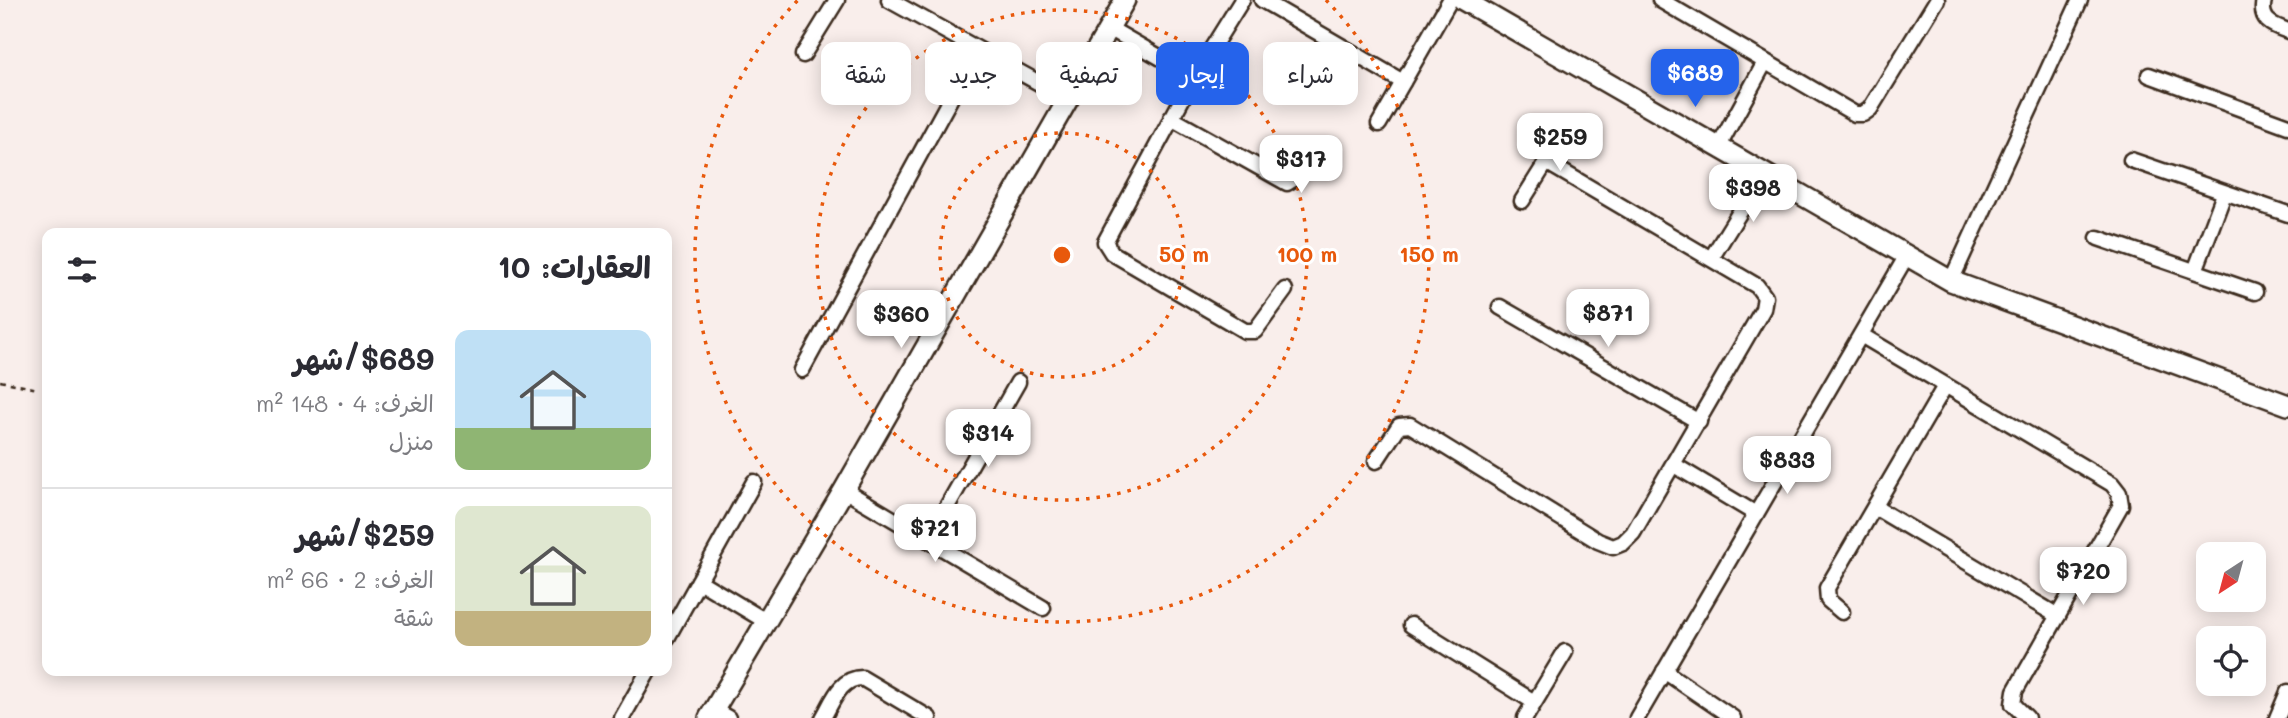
<!DOCTYPE html>
<html lang="ar">
<meta charset="utf-8">
<style>
:root{--surface:#fff;--page:#f7f7f7;--text:#2b2b33;--muted:#7c7c81;--line:#e1e1e2;--accent:#2563eb}
body{margin:0;font-family:Mali,"Playpen Sans Arabic",sans-serif;background:var(--page);color:var(--text);direction:rtl;height:100vh;display:flex;flex-direction:column;font-size:26px;white-space:nowrap}
*{box-sizing:border-box;margin:0}
p{font-size:23px;color:var(--muted)}
.icon{flex:none;width:38px;height:38px;fill:none;stroke:currentColor;stroke-width:2;stroke-linecap:round;stroke-linejoin:round}
.map{position:relative;flex:1;overflow:hidden;direction:ltr}
.sheet{position:absolute;left:42px;top:228px;width:630px;height:448px;display:flex;flex-direction:column;background:var(--surface);border-radius:14px;box-shadow:0 4px 18px #0003;direction:rtl}
.sheet>*{flex:none}
.guide{position:absolute;left:693px;top:42px;width:665px;height:63px;direction:rtl;display:flex;gap:14px}
.needle{width:46px;rotate:216deg}
.tools{position:absolute;left:2196px;top:542px;display:grid;gap:14px}
.tools a{display:grid;place-items:center;width:70px;height:70px;border-radius:14px;background:var(--surface);box-shadow:0 4px 18px #0003;font-size:35px}
.price{position:absolute;translate:-50% -60px;padding:0 16px;border-radius:14px;background:#fff;color:#222;font-size:23px;line-height:46px;filter:drop-shadow(0 2px 4px #0008)}
.price::after{content:'';position:absolute;left:50%;top:42px;width:21px;height:16px;margin-left:-10px;background:inherit;clip-path:polygon(0 0,100% 0,50% 100%)}
.price.active{background:var(--accent);color:#fff}
ul{padding:0;list-style:none}
li{display:flex;align-items:center;gap:21px;height:175px;padding:0 21px}
li+li{border-top:2px solid var(--line)}
li span{display:grid;place-items:center;flex:none;width:196px;height:140px;border-radius:14px;color:#555}
li>.icon{margin-inline-start:auto}
span .icon{width:84px;height:84px;fill:#fffc;stroke-width:1}
li b{font-size:30px}
h2{display:flex;justify-content:space-between;align-items:center;height:84px;padding:0 21px;font-size:30px}
.pill{padding:0 24px;border-radius:14px;background:var(--surface);box-shadow:0 4px 18px #0003;font-size:24px;line-height:63px}
.pill.active{background:var(--accent);color:#fff}
.map>svg:first-child{display:block}
</style>
<div class="map">
<svg width="2288" height="718" viewBox="0 0 2288 718">
<rect width="100%" height="100%" fill="#f9eeeb"/>
<filter id="ink" filterUnits="userSpaceOnUse"><feTurbulence type="fractalNoise" baseFrequency=".0143" numOctaves="2"/><feDisplacementMap in="SourceGraphic" scale="14" xChannelSelector="R" yChannelSelector="G"/><feConvolveMatrix kernelMatrix="1 2 1 2 8 2 1 2 1" color-interpolation-filters="sRGB"/></filter>
<g filter="url(#ink)">
<g fill="none" stroke-linecap="round" stroke-linejoin="round">
<defs>
<g id="minor">
<path d="M889,0L1068,99"/>
<path d="M1242,0L1194,77L1105,242L1112,253L1245,331H1255L1285,290"/>
<path d="M1262,0L1403,82"/>
<path d="M1660,0L1855,114H1863L1870,109L1937,0"/>
<path d="M2264,0C2259,20 2271,25 2288,31"/>
<path d="M1109,28L1194,77"/>
<path d="M803,55L837,0"/>
<path d="M2149,75L2288,126"/>
<path d="M1171,118L1287,183L1295,178L1308,159"/>
<path d="M1379,124L1450,0"/>
<path d="M1719,146L1765,62"/>
<path d="M2131,160L2288,214"/>
<path d="M1522,201L1569,126"/>
<path d="M2098,238L2255,292"/>
<path d="M1712,257L1764,173"/>
<path d="M2195,271L2224,194"/>
<path d="M1951,281L2080,0"/>
<path d="M1500,307L1699,422"/>
<path d="M1861,335L2112,484L2119,493L2121,505L2015,691L2013,704L2027,718"/>
<path d="M802,370L977,50"/>
<path d="M1376,461L1399,426L1410,425L1598,541L1613,547L1623,543L1633,533L1763,309L1765,297L1757,286L1546,162"/>
<path d="M1674,465L1756,514"/>
<path d="M844,490L1043,608"/>
<path d="M1876,508L2058,616"/>
<path d="M928,540L1018,382"/>
<path d="M699,581L767,622"/>
<path d="M1842,612L1828,600L1827,588L1945,386"/>
<path d="M1411,625L1534,702"/>
<path d="M667,638L754,482"/>
<path d="M1664,671L1733,718"/>
<path d="M714,710L728,718"/>
<path d="M622,718L649,670"/>
<path d="M823,718C833,701 840,678 862,678L929,718"/>
<path d="M1525,718L1565,652"/>
<path d="M1637,718L1906,257"/>
<path d="M2277,718L2288,692"/>
</g>
<g id="secondary">
<path d="M1463,0L1951,281L2288,405"/>
<path d="M709,718L844,490L1125,0"/>
</g>
</defs>
<use href="#minor" stroke="#3b2a1e" stroke-width="19"/>
<use href="#secondary" stroke="#3b2a1e" stroke-width="24"/>
<path stroke="#3b2a1e" stroke-width="2.5" stroke-dasharray="5 5" stroke-linecap="butt" d="M0,381L38,389"/>
<use href="#minor" stroke="#fff" stroke-width="14"/>
<use href="#secondary" stroke="#fff" stroke-width="19"/>
</g>
</g>
<g fill="none" stroke="#e8590c" stroke-width="3.5" stroke-dasharray="3.5 7">
<circle cx="1062" cy="255" r="122"/>
<circle cx="1062" cy="255" r="245"/>
<path d="M1326 0A367 367 0 1 1 798 0"/>
</g>
<circle cx="1062" cy="255" r="10" fill="#e8590c" stroke="#fff" stroke-width="3.5"/>
<g font-size="21" text-anchor="middle" font-weight="bold" fill="#e8590c" stroke="#fff" stroke-width="6" stroke-linejoin="round" paint-order="stroke">
<text x="1184" y="262">50 m</text>
<text x="1307" y="262">100 m</text>
<text x="1429" y="262">150 m</text>
</g>
</svg>
<div class="tools">
<a><svg class="needle" viewBox="-14 -14 28 28"><path d="M0-13l5 13h-10z" fill="#e53935"/><path d="M0 13l5-13h-10z" fill="#7c7c81"/></svg></a>
<a><svg class="icon" aria-label="locate" viewBox="0 0 24 24"><circle cx="12" cy="12" r="6"/><path d="M12 2v4M12 18v4M2 12h4M18 12h4"/></svg></a>
</div>
<b class="price active" style="left:1695px;top:109px">$689</b>
<b class="price" style="left:1560px;top:173px">$259</b>
<b class="price" style="left:1301px;top:195px">$317</b>
<b class="price" style="left:1753px;top:224px">$398</b>
<b class="price" style="left:1608px;top:349px">$871</b>
<b class="price" style="left:901px;top:350px">$360</b>
<b class="price" style="left:988px;top:469px">$314</b>
<b class="price" style="left:1787px;top:496px">$833</b>
<b class="price" style="left:935px;top:564px">$721</b>
<b class="price" style="left:2083px;top:607px">$720</b>
<div class="guide">
<a class="pill">شراء</a>
<a class="pill active">إيجار</a>
<a class="pill">تصفية</a>
<a class="pill">جديد</a>
<a class="pill">شقة</a>
</div>
<section class="sheet">
<h2>العقارات: 10<svg class="icon" aria-label="filters" viewBox="0 0 24 24"><path d="M4 7h16M4 17h16"/><circle cx="9" cy="7" r="2"/><circle cx="15" cy="17" r="2"/></svg></h2>
<ul>
<li><span style="background:linear-gradient(#bfe0f5 70%,#8fb573 0)"><svg class="icon" aria-label="home" viewBox="0 0 24 24"><path d="M3 11l9-7 9 7M6 9v11h12V9"/></svg></span><div><b>$689/شهر</b><p>الغرف: 4 · 148 m²</p><p>منزل</p></div></li>
<li><span style="background:linear-gradient(#dfe7d0 75%,#c2b280 0)"><svg class="icon" aria-label="home" viewBox="0 0 24 24"><path d="M3 11l9-7 9 7M6 9v11h12V9"/></svg></span><div><b>$259/شهر</b><p>الغرف: 2 · 66 m²</p><p>شقة</p></div></li>
</ul>
</section>
</div>
